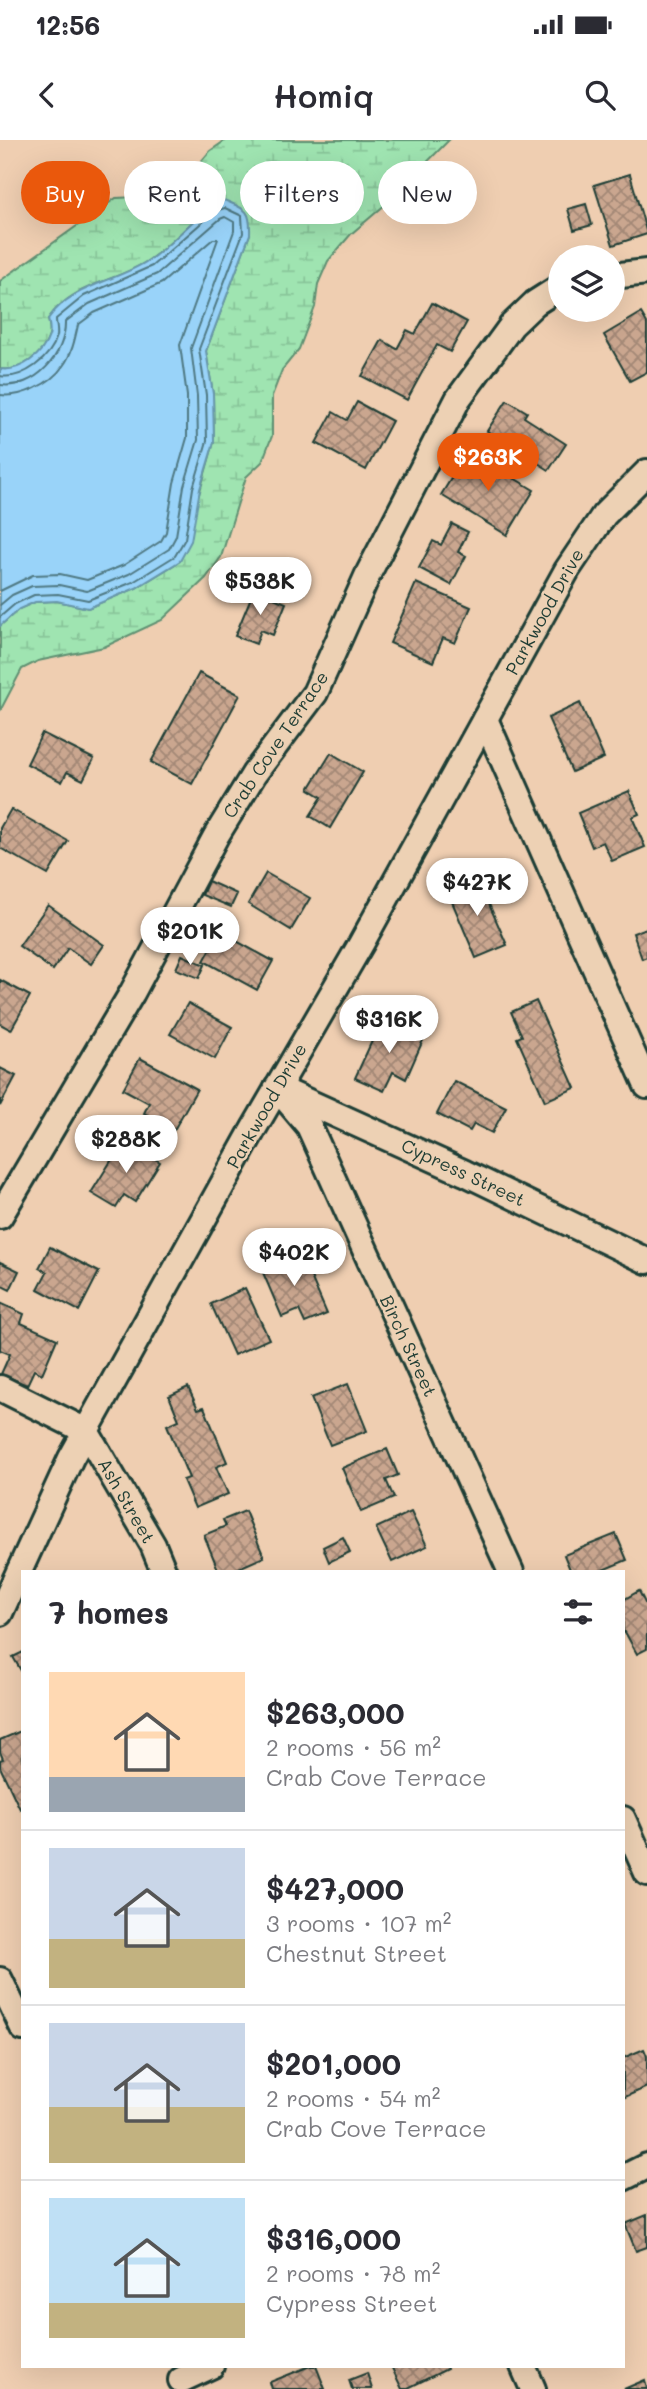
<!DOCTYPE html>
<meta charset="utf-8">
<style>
:root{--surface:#fff;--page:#f7f7f7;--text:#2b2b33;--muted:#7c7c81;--line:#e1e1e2;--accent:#ea580c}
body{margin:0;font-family:Mali,sans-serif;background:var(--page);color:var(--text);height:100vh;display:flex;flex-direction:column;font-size:26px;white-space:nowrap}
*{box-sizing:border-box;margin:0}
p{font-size:23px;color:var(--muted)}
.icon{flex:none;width:38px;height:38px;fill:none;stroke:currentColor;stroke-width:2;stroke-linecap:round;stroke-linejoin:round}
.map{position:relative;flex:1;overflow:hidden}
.side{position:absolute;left:21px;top:1430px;width:604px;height:798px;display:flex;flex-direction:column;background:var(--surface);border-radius:0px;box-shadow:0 7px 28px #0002}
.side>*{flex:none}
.top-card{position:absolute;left:21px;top:21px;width:606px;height:63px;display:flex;gap:14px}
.tools{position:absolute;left:548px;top:105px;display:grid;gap:14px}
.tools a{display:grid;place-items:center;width:77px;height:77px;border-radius:50%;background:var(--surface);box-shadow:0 7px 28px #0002;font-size:35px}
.price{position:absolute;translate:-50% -60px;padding:0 16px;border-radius:24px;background:#fff;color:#222;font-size:23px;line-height:46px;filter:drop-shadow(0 2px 4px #0008)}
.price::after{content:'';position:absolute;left:50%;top:42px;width:21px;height:16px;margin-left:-10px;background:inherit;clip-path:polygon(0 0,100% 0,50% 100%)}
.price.current{background:var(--accent);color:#fff}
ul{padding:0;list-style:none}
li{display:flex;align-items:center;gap:21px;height:175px;padding:0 28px}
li+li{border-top:2px solid var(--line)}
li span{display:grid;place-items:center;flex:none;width:196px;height:140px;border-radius:0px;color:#555}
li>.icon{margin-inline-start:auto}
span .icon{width:84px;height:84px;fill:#fffc;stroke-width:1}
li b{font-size:30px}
h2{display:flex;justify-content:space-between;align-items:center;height:84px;padding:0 28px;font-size:30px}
.pill{padding:0 24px;border-radius:32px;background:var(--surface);box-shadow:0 7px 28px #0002;font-size:24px;line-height:63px}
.pill.current{background:var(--accent);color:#fff}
.status{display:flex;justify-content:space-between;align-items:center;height:49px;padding:0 35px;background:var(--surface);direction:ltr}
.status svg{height:19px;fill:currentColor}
header{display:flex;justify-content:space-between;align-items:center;height:91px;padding:0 28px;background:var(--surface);font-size:32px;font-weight:600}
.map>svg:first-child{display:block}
</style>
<div class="status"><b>12:56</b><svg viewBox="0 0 49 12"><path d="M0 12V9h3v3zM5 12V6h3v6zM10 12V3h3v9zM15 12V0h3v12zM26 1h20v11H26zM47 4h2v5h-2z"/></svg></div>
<header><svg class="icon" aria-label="back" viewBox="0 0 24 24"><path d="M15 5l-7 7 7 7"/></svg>Homiq<svg class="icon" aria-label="search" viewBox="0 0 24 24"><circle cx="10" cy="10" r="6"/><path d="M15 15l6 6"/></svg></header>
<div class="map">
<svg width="647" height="2249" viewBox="0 0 647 2249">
<defs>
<pattern id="wetland-marsh" width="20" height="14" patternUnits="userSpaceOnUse" patternTransform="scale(1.75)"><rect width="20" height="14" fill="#9fe4b1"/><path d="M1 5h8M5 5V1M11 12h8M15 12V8" fill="none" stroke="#88c499"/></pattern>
<pattern id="building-cross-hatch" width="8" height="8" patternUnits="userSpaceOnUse" patternTransform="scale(1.75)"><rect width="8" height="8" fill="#caa68f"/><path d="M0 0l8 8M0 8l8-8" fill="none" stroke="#a38876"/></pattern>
</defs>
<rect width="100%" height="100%" fill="#efceb1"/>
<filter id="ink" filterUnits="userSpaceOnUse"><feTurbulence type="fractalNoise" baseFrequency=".0143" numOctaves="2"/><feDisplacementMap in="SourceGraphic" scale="14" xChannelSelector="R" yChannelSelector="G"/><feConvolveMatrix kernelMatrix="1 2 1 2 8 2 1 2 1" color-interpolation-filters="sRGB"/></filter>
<g filter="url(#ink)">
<path fill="url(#wetland-marsh)" stroke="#5f9072" stroke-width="2" d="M226,0H449L386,64L351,94L328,121L318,144L315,167L299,209L282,230L272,256V296L262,322L246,337L221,417L206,438L162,480L104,507L38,521L22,529L0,571V486L19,469L35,462L57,461L88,468L136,448L180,421L214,302L213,254L206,211L250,94L211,65C191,83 172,103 150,119C119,142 73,142 48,179C49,185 51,190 49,196C43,215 20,232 0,229V141L116,58L158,56L183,43L210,11Z"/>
<path fill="#99d3f9" stroke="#6897aa" stroke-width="2" d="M224,60C245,69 251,69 250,94L206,211L213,254L214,302L200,349L191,401L180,421L136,448L88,468L57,461L35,462L19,469L0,486V229C20,232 43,215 49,196C51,190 49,184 48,179C72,144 117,142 149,120C176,102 195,73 224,60Z"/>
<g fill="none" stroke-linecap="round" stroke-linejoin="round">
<g stroke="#507983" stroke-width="2">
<path d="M0,236C23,240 51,218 57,196C58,191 56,184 56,179L84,156L152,126L215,71L225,68L242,76L243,93L199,209L206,255L207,301L193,348L185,399L175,416L133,442L88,460L58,454L34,455L15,464L0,477"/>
<path d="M0,245C35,250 66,214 65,182L89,164L157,134L220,79L225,77L234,82V91L191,208L197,256L198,300L184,346L176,396L169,409L129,434L87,451L59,445L32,446L12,455L0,465"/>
<path d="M0,255C21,258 51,244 63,226C72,214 75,199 78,185L94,173L162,143L213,99H218L180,205L187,256V298L174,343L166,392L161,401L124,425L87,440L60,434L33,435L0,451"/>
</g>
</g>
<g fill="url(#building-cross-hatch)" stroke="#1f3d34" stroke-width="2">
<path d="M630,34L647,94L613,105L594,45Z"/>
<path d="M586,64L592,85L574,90L568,69Z"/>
<path d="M432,163L467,182L450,212L437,205L407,260L362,236L382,200L397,209L407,190L415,194Z"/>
<path d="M641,173L647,183V232L630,241L604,195Z"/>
<path d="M507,260L527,272L524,277L566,304L549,330L487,291Z"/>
<path d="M357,262L392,281L366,330L316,303L333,272L347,280Z"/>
<path d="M468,311L534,350L507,395L441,355Z"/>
<path d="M452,384L468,392L458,412L466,416L451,445L419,428L433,401L441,405Z"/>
<path d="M416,443L471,467L455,503L443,498L433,522L390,503Z"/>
<path d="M254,450L286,463L273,495L261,490L256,504L235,496Z"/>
<path d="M199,533L240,555L192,644L151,622Z"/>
<path d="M580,563L604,618L572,632L548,578Z"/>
<path d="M42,593L94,619L83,640L67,632L62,642L27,624Z"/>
<path d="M331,613L363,632L330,688L310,676L322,657L309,649Z"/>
<path d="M629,651L639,674L632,677L645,707L612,721L603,702L592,707L578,673Z"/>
<path d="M11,669L68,701L48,735L0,708V688Z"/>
<path d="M266,733L310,758L291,790L248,764Z"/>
<path d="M477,737L507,805L476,818L447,750Z"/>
<path d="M208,741L237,754L231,767L202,755Z"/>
<path d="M48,765L104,805L91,824L68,808L53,830L19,806Z"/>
<path d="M647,788V817L642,819L633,793Z"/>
<path d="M220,792L273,821L257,850L204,821Z"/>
<path d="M182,815L205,825L199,838L176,829Z"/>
<path d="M0,840L30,856L11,890L0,884Z"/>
<path d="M536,861L575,948L545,961L517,898L522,896L511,872Z"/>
<path d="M188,863L232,887L215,919L170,894Z"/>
<path d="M382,879L424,898L406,939L393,932L384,951L355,938Z"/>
<path d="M140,918L197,949L174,990L144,973L149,963L123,949Z"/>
<path d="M0,928L16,936L0,966Z"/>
<path d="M454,941L506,967L492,993L474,984L470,991L437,974Z"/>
<path d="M124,1000L160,1022L135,1062L124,1055L116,1068L91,1053Z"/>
<path d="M50,1107L99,1132L79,1171L38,1149L47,1132L39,1128Z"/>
<path d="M300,1111L327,1174L305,1183L299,1170L282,1177L261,1128Z"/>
<path d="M0,1122L19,1131L10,1150L0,1145Z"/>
<path d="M245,1148L269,1199L234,1215L211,1164Z"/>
<path d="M0,1163L24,1174L21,1183L57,1199L42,1234L34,1230L27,1245L1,1234L10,1214L0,1210Z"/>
<path d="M348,1244L367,1291L330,1305L311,1258Z"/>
<path d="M188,1247L198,1269L204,1267L227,1322L216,1327L228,1354L195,1368L183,1340L189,1338L167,1285L179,1280L169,1256Z"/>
<path d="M387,1309L398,1335L386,1340L394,1358L361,1372L342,1328Z"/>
<path d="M245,1371L264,1417L230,1432H219L204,1395L226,1386L223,1380Z"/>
<path d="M411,1372L427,1406L392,1422L376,1388Z"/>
<path d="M616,1394L627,1420L598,1432H571L564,1415Z"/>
<path d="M343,1397L350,1412L329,1422L323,1407Z"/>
<path d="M639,1451L647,1467V1509L637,1514L625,1492H623V1460Z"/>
<path d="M23,1512V1534L13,1517Z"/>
<path d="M23,1590V1668L20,1669L0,1627V1620L3,1619L0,1612V1600Z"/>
<path d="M644,1909L647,1916V1947L623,1958V1918Z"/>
<path d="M647,2075V2107L636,2111L625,2084Z"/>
<path d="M310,2226H316L325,2249H272L270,2242Z"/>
<path d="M391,2226H446L447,2229L406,2249H402Z"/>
<path d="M367,2233L372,2249H352L349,2240Z"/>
<path d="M645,2240L647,2249H624Z"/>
</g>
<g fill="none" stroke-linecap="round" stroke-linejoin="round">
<defs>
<g id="street">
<path d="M612,136L647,132"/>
<path d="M485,579L647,946"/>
<path d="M277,948L309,986L511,1432"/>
<path d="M284,951L465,1033L647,1121"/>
<path d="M0,1076L132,853L216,696L254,634L315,553L369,432L458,259L512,185L535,163L560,147"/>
<path d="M0,1248L86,1291L153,1405L164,1432"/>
<path d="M0,1473L71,1318L254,988L361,804L567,430L604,375L647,332"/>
<path d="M623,1679L647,1733"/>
<path d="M0,1840L23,1888"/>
<path d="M623,2038L647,2026"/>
<path d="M523,2226L533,2249"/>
<path d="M181,2240L211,2226"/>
</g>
</defs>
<use href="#street" stroke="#1f3d34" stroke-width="30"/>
<use href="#street" stroke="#edd1b4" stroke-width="24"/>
</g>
</g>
<g text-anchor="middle" stroke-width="5" stroke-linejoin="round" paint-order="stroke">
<g font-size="18" fill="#1f3d34" stroke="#edd1b4">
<text transform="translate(545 472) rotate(-61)" y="6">Parkwood Drive</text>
<text transform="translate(276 605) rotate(-56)" y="6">Crab Cove Terrace</text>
<text transform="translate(267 966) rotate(-60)" y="6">Parkwood Drive</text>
<text transform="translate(463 1033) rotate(25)" y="6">Cypress Street</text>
<text transform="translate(408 1206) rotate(65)" y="6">Birch Street</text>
<text transform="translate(126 1361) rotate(60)" y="6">Ash Street</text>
</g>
</g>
</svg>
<div class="tools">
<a><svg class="icon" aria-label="layers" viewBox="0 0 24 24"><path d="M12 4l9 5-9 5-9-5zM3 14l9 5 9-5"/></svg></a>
</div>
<b class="price current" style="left:488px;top:353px">$263K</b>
<b class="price" style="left:260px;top:477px">$538K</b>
<b class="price" style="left:477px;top:778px">$427K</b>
<b class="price" style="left:190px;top:827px">$201K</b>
<b class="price" style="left:389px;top:915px">$316K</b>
<b class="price" style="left:126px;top:1035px">$288K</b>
<b class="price" style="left:294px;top:1148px">$402K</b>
<div class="top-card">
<a class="pill current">Buy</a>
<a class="pill">Rent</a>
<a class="pill">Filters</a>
<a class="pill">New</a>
</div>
<section class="side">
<h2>7 homes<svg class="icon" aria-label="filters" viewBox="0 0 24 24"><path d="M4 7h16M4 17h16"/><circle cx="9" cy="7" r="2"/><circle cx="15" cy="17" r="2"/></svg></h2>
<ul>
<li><span style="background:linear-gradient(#ffd9b3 75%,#9aa5b1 0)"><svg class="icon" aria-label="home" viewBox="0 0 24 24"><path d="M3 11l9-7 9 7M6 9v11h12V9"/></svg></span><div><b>$263,000</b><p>2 rooms · 56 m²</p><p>Crab Cove Terrace</p></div></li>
<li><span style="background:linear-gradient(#c9d6e8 65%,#c2b280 0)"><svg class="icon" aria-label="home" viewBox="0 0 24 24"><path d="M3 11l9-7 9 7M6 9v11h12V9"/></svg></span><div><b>$427,000</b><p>3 rooms · 107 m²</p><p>Chestnut Street</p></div></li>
<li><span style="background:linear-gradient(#c9d6e8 60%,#c2b280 0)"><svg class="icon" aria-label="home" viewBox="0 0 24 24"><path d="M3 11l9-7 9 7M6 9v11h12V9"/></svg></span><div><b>$201,000</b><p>2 rooms · 54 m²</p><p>Crab Cove Terrace</p></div></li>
<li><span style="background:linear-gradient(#bfe0f5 75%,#c2b280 0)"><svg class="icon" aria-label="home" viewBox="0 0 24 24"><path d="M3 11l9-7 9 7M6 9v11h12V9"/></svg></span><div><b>$316,000</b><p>2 rooms · 78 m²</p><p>Cypress Street</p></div></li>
</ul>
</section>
</div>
